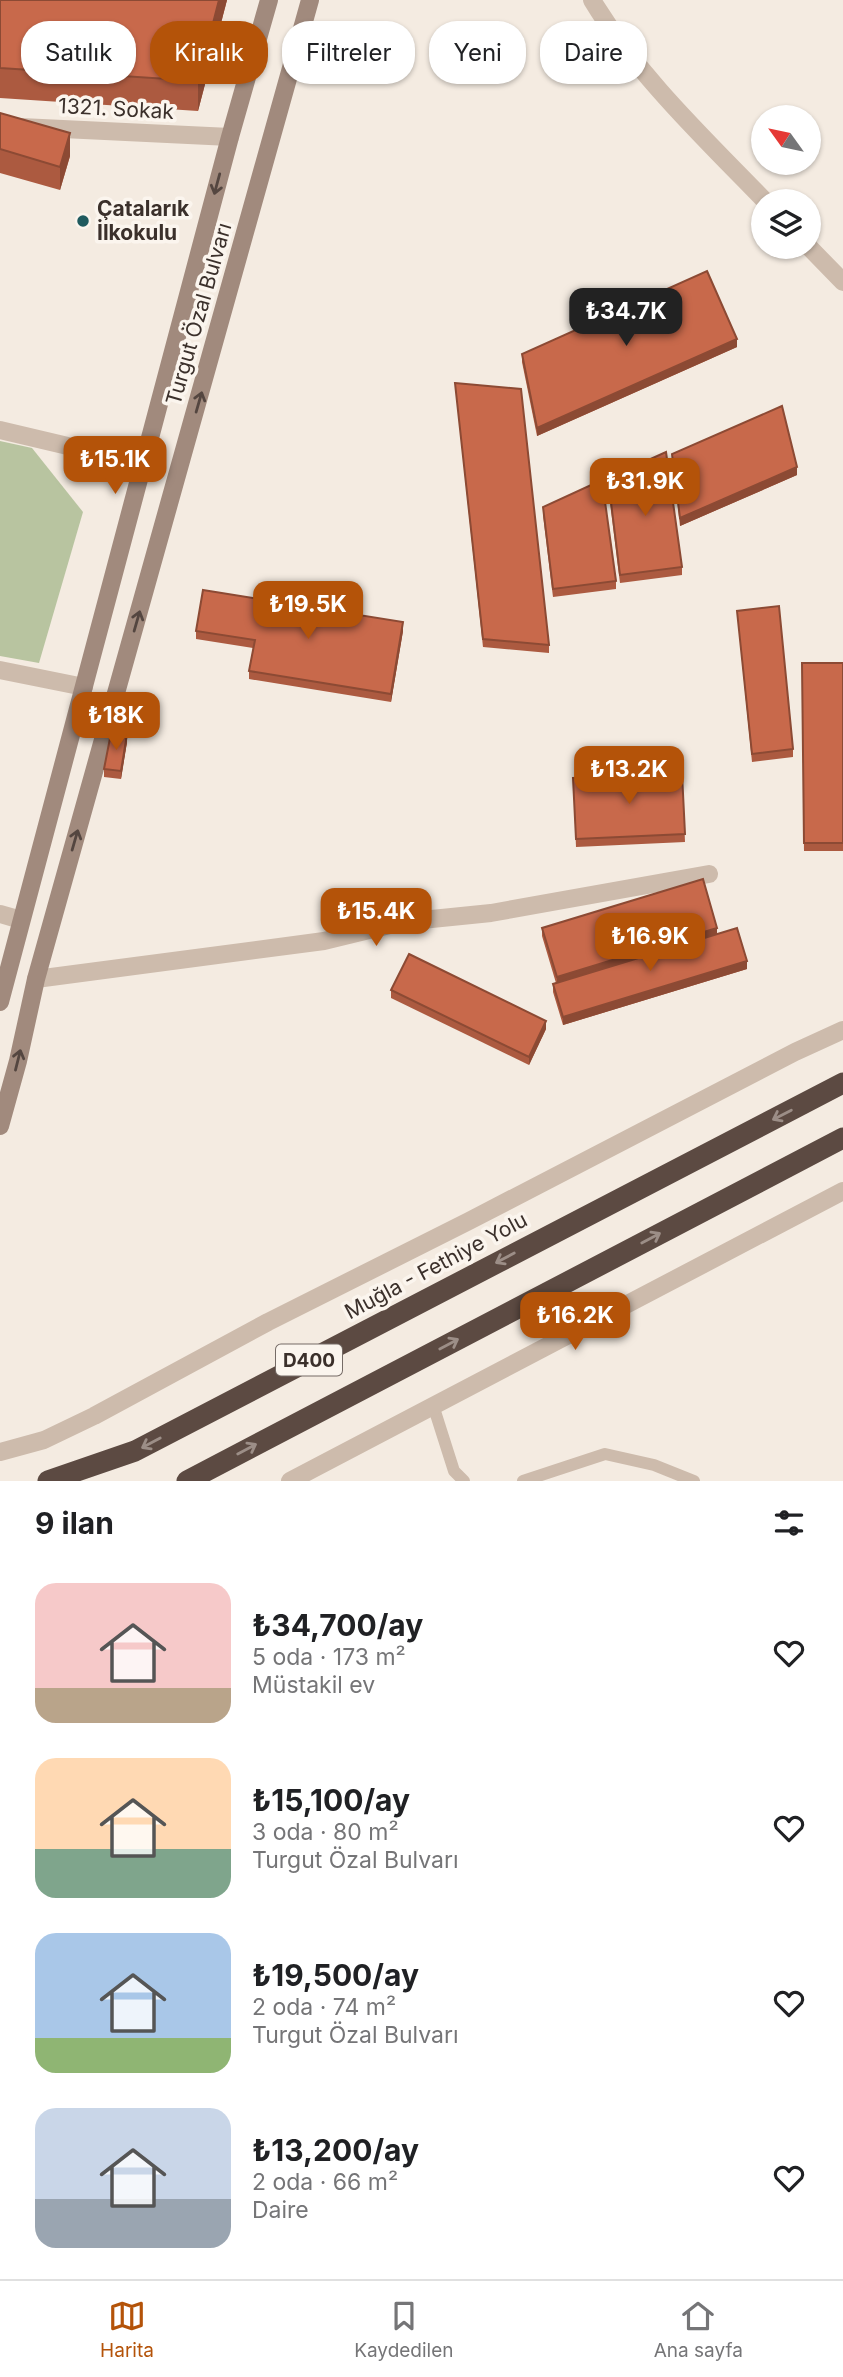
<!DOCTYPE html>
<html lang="tr">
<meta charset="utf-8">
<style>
:root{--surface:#fff;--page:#f2f2f2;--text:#202124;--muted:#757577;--line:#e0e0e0;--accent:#b45309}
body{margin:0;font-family:Inter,sans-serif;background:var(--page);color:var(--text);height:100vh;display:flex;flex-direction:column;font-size:26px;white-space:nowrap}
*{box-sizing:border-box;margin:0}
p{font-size:23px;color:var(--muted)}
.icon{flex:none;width:38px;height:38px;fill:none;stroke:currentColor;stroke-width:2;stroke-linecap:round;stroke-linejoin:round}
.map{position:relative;height:1481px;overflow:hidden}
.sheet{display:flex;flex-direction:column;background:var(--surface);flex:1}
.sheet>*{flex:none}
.guide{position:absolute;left:21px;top:21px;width:802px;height:63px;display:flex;gap:14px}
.needle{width:46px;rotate:303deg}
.buttons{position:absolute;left:751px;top:105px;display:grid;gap:14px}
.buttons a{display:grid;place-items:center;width:70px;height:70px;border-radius:50%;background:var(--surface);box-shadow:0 2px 5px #0004;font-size:35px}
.price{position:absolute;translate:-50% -60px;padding:0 16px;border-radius:14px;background:var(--accent);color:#fff;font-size:23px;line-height:46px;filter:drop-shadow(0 2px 4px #0008)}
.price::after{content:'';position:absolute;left:50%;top:42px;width:21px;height:16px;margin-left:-10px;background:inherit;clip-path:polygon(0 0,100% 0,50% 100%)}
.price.active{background:#222;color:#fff}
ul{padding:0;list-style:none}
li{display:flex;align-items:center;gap:21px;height:175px;padding:0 35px}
li span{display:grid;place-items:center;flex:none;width:196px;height:140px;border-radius:21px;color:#555}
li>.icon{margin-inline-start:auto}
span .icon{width:84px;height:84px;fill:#fffc;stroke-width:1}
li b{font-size:30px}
h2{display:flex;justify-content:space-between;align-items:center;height:84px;padding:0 35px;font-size:30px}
.pill{padding:0 24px;border-radius:28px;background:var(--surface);box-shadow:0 2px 5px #0004;font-size:24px;line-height:63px}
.pill.active{background:var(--accent);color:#fff}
.menu{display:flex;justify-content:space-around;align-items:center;height:98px;border-top:2px solid var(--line);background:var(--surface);font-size:19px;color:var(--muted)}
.menu a{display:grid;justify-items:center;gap:4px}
.menu .active{color:var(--accent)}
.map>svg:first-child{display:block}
</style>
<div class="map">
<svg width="843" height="1481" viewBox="0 0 843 1481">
<rect width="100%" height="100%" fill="#f4ebe1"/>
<path fill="#b8c4a0" d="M0,441L32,448L83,512L39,663L0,656Z"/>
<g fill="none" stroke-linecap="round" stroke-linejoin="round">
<g stroke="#cdbbac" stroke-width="12">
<path d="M433,1405L454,1471L464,1481"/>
<path d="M523,1481L605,1454L654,1465L694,1481"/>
</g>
<g stroke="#cdbbac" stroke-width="18">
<path d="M592,0C638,76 704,138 765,201"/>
<path d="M0,126L230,137"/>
<path d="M808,246L843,282"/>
<path d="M0,430L144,464"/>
<path d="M0,670L84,687"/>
<path d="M0,914L21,920"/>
<path d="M36,979L324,941L402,922L491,913L709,874"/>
<path d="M0,1452L44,1440L94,1416L268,1322L469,1221L795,1052L843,1030"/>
<path d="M290,1481L843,1191"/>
</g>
<g stroke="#a18a7d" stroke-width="18">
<path d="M0,1002L230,137L269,0"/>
<path d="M0,1126L18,1061L36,979L310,0"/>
</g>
<g stroke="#5c4a42" stroke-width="21">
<path d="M48,1481L135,1451L843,1083"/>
<path d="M187,1481L843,1138"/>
</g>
</g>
<g fill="#ac5a40">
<path d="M0,0H227L198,111L0,98Z"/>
<path d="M0,113L70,156L60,190L0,173Z"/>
<path d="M737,347L537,436L522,362V354Z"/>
<path d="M455,383L549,645V653L483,647Z"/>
<path d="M672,454L797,475L680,526Z"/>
<path d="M608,478L682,567V575L620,583L608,486Z"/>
<path d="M543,507L616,581V589L553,597L543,515Z"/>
<path d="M737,611L793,749V757L752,762Z"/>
<path d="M196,631H403L391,702L249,679V671L253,648L196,639Z"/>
<path d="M802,663H843V851H804Z"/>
<path d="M127,742L121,779L104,777V769Z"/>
<path d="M682,773L685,842L576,847L573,778Z"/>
<path d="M542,928L717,933L747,969L563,1025L553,992V984L556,983L542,936Z"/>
<path d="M391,990L546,1029L529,1065L391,998Z"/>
</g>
<g fill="#8c4a34">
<path d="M219,0H227L198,111V81Z"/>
<path d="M70,133V156L60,190V167Z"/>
<path d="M737,339V347L537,436V428Z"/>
<path d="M797,467V475L680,526V518Z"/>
<path d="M403,622V631L391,702V694Z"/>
<path d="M127,734V742L121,779V771Z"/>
<path d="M717,928V936L557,985V977Z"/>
<path d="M747,961V969L563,1025V1017Z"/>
<path d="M546,1021V1029L529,1065V1057Z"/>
</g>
<g fill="#c8694b" stroke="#8c4a34" stroke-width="2">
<path d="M0,0H219L198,81L0,68Z"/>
<path d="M0,113L70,133L60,167L0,149Z"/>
<path d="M707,271L737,339L537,428L522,354Z"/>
<path d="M455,383L521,389L549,645L483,639Z"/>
<path d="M782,406L797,467L680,518L672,454Z"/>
<path d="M666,452L682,567L620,575L608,478Z"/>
<path d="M602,480L616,581L553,589L543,507Z"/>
<path d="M203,590L403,622L391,694L249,671L255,640L196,631Z"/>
<path d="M779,606L793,749L752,754L737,611Z"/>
<path d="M802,663H843V843H804Z"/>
<path d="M111,733L127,734L121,771L104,769Z"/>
<path d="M682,773L685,834L576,839L573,778Z"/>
<path d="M703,879L717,928L557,977L542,928Z"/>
<path d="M737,928L747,961L563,1017L553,984Z"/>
<path d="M409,954L546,1021L529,1057L391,990Z"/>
</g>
<defs><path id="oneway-shaft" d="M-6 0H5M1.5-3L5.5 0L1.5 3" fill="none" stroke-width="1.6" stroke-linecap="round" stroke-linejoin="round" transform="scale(1.75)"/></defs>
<g stroke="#544640">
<use href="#oneway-shaft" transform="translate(217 184) rotate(105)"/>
<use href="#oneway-shaft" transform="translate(199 402) rotate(-74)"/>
<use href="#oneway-shaft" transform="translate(137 621) rotate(-74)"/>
<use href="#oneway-shaft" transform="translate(75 840) rotate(-74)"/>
<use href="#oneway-shaft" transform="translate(18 1060) rotate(-76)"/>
</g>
<g stroke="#9c8e87">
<use href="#oneway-shaft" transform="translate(782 1115) rotate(153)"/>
<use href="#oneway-shaft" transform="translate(651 1238) rotate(-28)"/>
<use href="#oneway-shaft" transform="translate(505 1258) rotate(152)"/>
<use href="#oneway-shaft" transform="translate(449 1344) rotate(-28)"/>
<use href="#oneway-shaft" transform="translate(151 1443) rotate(152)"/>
<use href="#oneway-shaft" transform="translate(247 1449) rotate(-28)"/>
</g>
<circle fill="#1f5a5e" stroke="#fbf5ee" stroke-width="2.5" cx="83" cy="221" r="7"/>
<g text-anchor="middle" stroke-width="7" stroke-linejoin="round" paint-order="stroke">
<rect fill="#fbf5ee" stroke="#756b66" stroke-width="2" x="276" y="1344.5" width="66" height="31" rx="5"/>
<g font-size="19" font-weight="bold" fill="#3b302b">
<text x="309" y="1367">D400</text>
</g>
<g font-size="21" fill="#3b302b" stroke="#fbf5ee">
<text transform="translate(116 109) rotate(3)" y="7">1321. Sokak</text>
<text transform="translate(199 314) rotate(-74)" y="7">Turgut Özal Bulvarı</text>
<text transform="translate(436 1266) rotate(-28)" y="7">Muğla - Fethiye Yolu</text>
</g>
<g font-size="21" font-weight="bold" fill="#3b302b" stroke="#fbf5ee" text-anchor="start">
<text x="97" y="216">Çatalarık<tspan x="97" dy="24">İlkokulu</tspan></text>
</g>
</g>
</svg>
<div class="buttons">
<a><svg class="needle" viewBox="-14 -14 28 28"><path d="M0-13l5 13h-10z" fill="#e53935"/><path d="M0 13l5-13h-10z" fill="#757577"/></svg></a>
<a><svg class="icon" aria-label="layers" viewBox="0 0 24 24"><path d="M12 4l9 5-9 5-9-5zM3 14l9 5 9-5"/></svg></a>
</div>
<b class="price active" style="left:626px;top:348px">₺34.7K</b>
<b class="price" style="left:115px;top:496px">₺15.1K</b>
<b class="price" style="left:645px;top:518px">₺31.9K</b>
<b class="price" style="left:308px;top:641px">₺19.5K</b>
<b class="price" style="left:116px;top:752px">₺18K</b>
<b class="price" style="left:629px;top:806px">₺13.2K</b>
<b class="price" style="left:376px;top:948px">₺15.4K</b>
<b class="price" style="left:650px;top:973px">₺16.9K</b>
<b class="price" style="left:575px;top:1352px">₺16.2K</b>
<div class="guide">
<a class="pill">Satılık</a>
<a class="pill active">Kiralık</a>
<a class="pill">Filtreler</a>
<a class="pill">Yeni</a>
<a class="pill">Daire</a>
</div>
</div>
<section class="sheet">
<h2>9 ilan<svg class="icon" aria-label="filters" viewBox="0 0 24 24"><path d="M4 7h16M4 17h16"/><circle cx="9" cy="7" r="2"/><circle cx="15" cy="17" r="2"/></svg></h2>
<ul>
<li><span style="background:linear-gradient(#f6c9c9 75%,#b9a48a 0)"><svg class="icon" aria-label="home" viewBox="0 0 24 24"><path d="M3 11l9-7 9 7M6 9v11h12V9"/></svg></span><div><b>₺34,700/ay</b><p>5 oda · 173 m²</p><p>Müstakil ev</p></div><svg class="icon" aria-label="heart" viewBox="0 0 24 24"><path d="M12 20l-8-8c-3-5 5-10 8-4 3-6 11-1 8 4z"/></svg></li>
<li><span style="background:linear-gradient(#ffd9b3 65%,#7fa58c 0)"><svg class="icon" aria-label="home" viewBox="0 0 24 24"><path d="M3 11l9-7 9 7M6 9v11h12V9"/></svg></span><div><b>₺15,100/ay</b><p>3 oda · 80 m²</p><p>Turgut Özal Bulvarı</p></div><svg class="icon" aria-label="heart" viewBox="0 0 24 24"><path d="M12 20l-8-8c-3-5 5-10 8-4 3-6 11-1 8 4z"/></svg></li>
<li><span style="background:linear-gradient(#a9c7e8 75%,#8fb573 0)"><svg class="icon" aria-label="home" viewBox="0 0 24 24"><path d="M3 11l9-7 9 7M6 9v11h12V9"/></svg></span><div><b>₺19,500/ay</b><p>2 oda · 74 m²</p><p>Turgut Özal Bulvarı</p></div><svg class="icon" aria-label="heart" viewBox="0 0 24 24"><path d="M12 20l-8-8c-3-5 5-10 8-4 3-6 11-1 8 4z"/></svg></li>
<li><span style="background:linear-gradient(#c9d6e8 65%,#9aa5b1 0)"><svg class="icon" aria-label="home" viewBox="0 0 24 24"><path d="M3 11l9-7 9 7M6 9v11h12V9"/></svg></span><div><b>₺13,200/ay</b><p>2 oda · 66 m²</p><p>Daire</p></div><svg class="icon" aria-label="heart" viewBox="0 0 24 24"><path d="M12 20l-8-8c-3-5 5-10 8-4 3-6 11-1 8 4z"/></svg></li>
</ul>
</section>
<nav class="menu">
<a class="active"><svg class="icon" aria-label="map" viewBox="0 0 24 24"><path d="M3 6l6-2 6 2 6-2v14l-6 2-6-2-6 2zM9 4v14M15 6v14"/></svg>Harita</a>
<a><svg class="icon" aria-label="saved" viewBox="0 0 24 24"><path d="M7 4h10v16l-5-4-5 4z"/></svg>Kaydedilen</a>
<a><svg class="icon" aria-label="home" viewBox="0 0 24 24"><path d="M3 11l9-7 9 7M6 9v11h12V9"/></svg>Ana sayfa</a>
</nav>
